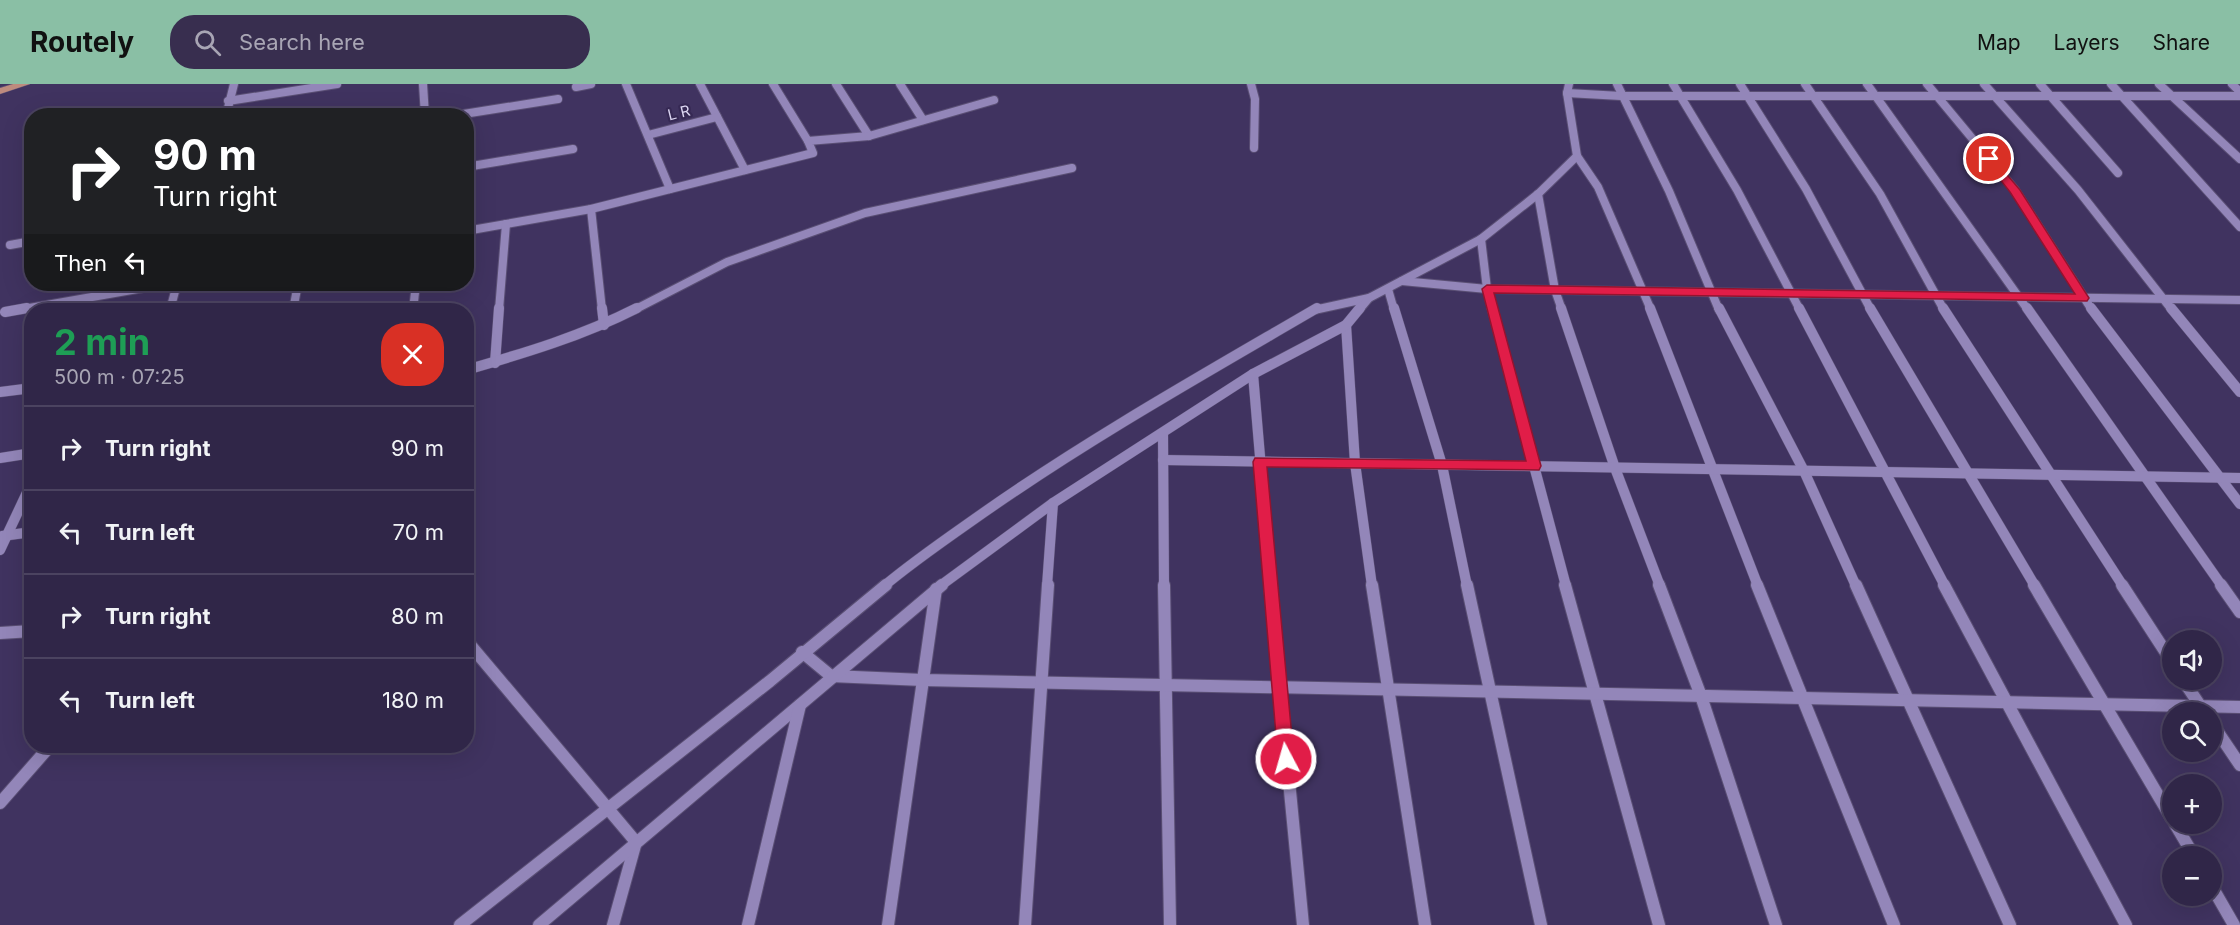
<!DOCTYPE html>
<meta charset="utf-8">
<style>
:root{--surface:#302648;--page:#382e4f;--text:#f1f3f6;--muted:#a8a5b4;--line:#4b4360;--accent:#8abfa5}
body{margin:0;font-family:Inter,sans-serif;background:var(--page);color:var(--text);height:100vh;display:flex;flex-direction:column;font-size:22px;white-space:nowrap}
*{box-sizing:border-box;margin:0}
p{font-size:20px;color:var(--muted)}
.icon{flex:none;width:33px;height:33px;fill:none;stroke:currentColor;stroke-width:2;stroke-linecap:round;stroke-linejoin:round}
.map{position:relative;flex:1;overflow:hidden}
.drawer{position:absolute;left:24px;top:219px;width:450px;height:450px;display:flex;flex-direction:column;background:var(--surface);border-radius:24px;box-shadow:0 6px 24px #0002,0 0 0 2px var(--line)}
.drawer>*{flex:none}
.hud{position:absolute;left:24px;top:24px;width:450px;height:183px;border-radius:24px;box-shadow:0 6px 24px #0002,0 0 0 2px var(--line);background:#202124;color:#fff;overflow:hidden}
.fabs{position:absolute;left:2162px;top:546px;display:grid;gap:12px}
.fabs a{display:grid;place-items:center;width:60px;height:60px;border-radius:50%;background:var(--surface);box-shadow:0 6px 24px #0002,0 0 0 2px var(--line);font-size:30px}
.pin{position:absolute;display:grid;place-items:center;width:51px;height:51px;color:#fff;margin:-26px;border:3px solid #fff;border-radius:50%;box-shadow:0 2px 6px #0007}
.me{position:absolute;width:66px;margin:-33px;rotate:354deg;stroke-linejoin:round;filter:drop-shadow(0 0 4px #0008)}
.turn{display:flex;align-items:center;gap:21px;height:126px;padding:0 30px;font-size:27px}
.turn .icon{width:78px;height:78px;stroke-width:2.5}
.turn b{display:block;font-size:42px;line-height:51px}
.then{display:flex;align-items:center;height:57px;padding:0 30px;background:#0003;gap:12px;font-size:22px}
.round{display:grid;place-items:center;flex:none;width:63px;height:63px;border-radius:24px;background:var(--page)}
.summary{display:flex;align-items:center;justify-content:space-between;height:102px;padding:0 30px}
h1{font-size:36px;font-weight:700;line-height:45px;color:#1e9e55}
ul{padding:0;list-style:none}
li{display:flex;align-items:center;gap:18px;height:84px;padding:0 30px;border-top:2px solid var(--line)}
li div{flex:1}
li b{display:block;font-size:22px}
li em{font-style:normal}
header{display:flex;align-items:center;gap:36px;box-sizing:border-box;height:84px;padding:0 30px;background:var(--accent);color:#111}
header strong{font-size:28px}
nav{display:flex;gap:33px;margin-inline-start:auto;font-size:21px}
.search{width:420px;height:54px;background:var(--page);display:flex;align-items:center;gap:15px;box-sizing:border-box;padding:0 21px;border-radius:24px;color:var(--muted);font-size:22px}
.map>svg:first-child{display:block}
.lines{fill:none;stroke-linecap:round;stroke-linejoin:round}
.minor-far2-casing{stroke:#5a4f74;stroke-width:10}
.minor-far1-casing{stroke:#5a4f74;stroke-width:11}
.minor-casing{stroke:#5a4f74;stroke-width:14}
.major-casing{stroke:#5a4f74;stroke-width:1}
.minor-far2{stroke:#9386b9;stroke-width:8}
.minor-far1{stroke:#9386b9;stroke-width:10}
.minor{stroke:#9386b9;stroke-width:12}
.major{fill:#be8b7e;fill-rule:evenodd}
.route{fill:#e11d48;stroke:#92132f;stroke-width:1.5}
.labels{text-anchor:middle;stroke-width:4.5;stroke-linejoin:round;paint-order:stroke}
.far-street-label{font-size:15px;fill:#ddd7f3;stroke:#362954}
</style>
<header>
<strong>Routely</strong>
<div class="search"><svg class="icon" aria-label="search" viewBox="0 0 24 24"><circle cx="10" cy="10" r="6"/><path d="M15 15l6 6"/></svg>Search here</div>
<nav><a>Map</a><a>Layers</a><a>Share</a></nav>
</header>
<div class="map">
<svg width="2240" height="841" viewBox="0 0 2240 841">
<rect width="100%" height="100%" fill="#403360"/>
<g class="lines">
<defs>
<g id="minor-far2">
<polyline points="423,0 425,32"/>
<polyline points="626,0 670,105"/>
<polyline points="700,0 745,86"/>
<polyline points="773,0 808,57"/>
<polyline points="836,0 869,52"/>
<polyline points="900,0 923,36"/>
<polyline points="1251,0 1255,15 1254,64"/>
<polyline points="1617,0 1669,107 1719,226"/>
<polyline points="1673,0 1737,106 1800,226"/>
<polyline points="1740,0 1806,105 1871,226"/>
<polyline points="1805,0 1880,110 1944,226"/>
<polyline points="1867,0 2028,226"/>
<polyline points="1927,0 2015,106 2092,226"/>
<polyline points="1984,0 2078,106 2172,226"/>
<polyline points="2040,0 2118,89"/>
<polyline points="2111,0 2240,143"/>
<polyline points="2159,0 2240,75"/>
<polyline points="2232,0 2240,8"/>
<polyline points="576,3 591,0"/>
<polyline points="1567,9 1621,12 2240,12"/>
<polyline points="228,17 337,0"/>
<polyline points="226,32 234,0"/>
<polyline points="451,32 558,15"/>
<polyline points="648,51 717,33"/>
<polyline points="1577,72 1598,103 1651,226"/>
<polyline points="466,83 573,65"/>
<polyline points="1538,110 1555,206 1562,226"/>
<polyline points="591,125 602,226"/>
<polyline points="466,147 591,125 813,69 808,57 869,52 994,16"/>
<polyline points="1481,155 1487,205 1492,226"/>
<polyline points="10,161 32,157"/>
<polyline points="1402,197 1487,205 2240,216"/>
<polyline points="1388,205 1394,226"/>
<polyline points="18,226 166,200"/>
<polyline points="170,226 177,200"/>
<polyline points="293,226 298,200"/>
<polyline points="395,226 414,222"/>
<polyline points="413,226 416,200"/>
<polyline points="499,226 506,140"/>
<polyline points="634,226 727,178 865,129 1072,84"/>
<polyline points="1314,226 1369,214 1481,155 1538,110 1577,72 1567,9 1569,0"/>
<polyline points="1359,226 1369,214"/>
</g>
<g id="minor-far1">
<polyline points="602,224 604,241"/>
<polyline points="1394,224 1442,381 1467,502"/>
<polyline points="1492,224 1566,502"/>
<polyline points="1561,224 1615,384 1660,502"/>
<polyline points="1650,224 1758,502"/>
<polyline points="1719,224 1804,387 1856,502"/>
<polyline points="1799,224 1945,502"/>
<polyline points="1870,224 2035,502"/>
<polyline points="1943,224 2123,502"/>
<polyline points="2027,224 2222,502"/>
<polyline points="2091,224 2240,420"/>
<polyline points="2171,224 2240,308"/>
<polyline points="394,226 403,224"/>
<polyline points="5,228 27,224"/>
<polyline points="1346,241 1355,379 1372,502"/>
<polyline points="495,279 499,224"/>
<path d="M466,286C525,269 582,252 637,224"/>
<polyline points="1253,290 1271,502"/>
<polyline points="0,308 32,304"/>
<polyline points="1163,349 1164,502"/>
<polyline points="0,374 32,369"/>
<polyline points="1163,376 2240,394"/>
<polyline points="2,452 32,448"/>
<polyline points="0,466 32,398"/>
<path d="M884,502C915,476 949,453 983,429C1090,354 1204,290 1317,224"/>
<polyline points="940,502 1053,419 1253,290 1346,241 1360,224"/>
<polyline points="1047,502 1053,419"/>
</g>
<g id="minor">
<polyline points="1164,501 1170,841"/>
<polyline points="1270,501 1303,841"/>
<polyline points="1372,501 1425,841"/>
<polyline points="1467,501 1541,841"/>
<polyline points="1565,501 1659,841"/>
<polyline points="1659,501 1701,612 1776,841"/>
<polyline points="1757,501 1894,841"/>
<polyline points="1856,501 2010,841"/>
<polyline points="1944,501 2126,841"/>
<polyline points="2034,501 2172,735"/>
<polyline points="2122,501 2172,578"/>
<polyline points="2221,501 2240,528"/>
<polyline points="0,549 32,547"/>
<polyline points="466,556 636,758 613,841"/>
<polyline points="802,568 831,592 923,596 2240,623"/>
<polyline points="2183,596 2203,626"/>
<polyline points="2211,638 2240,681"/>
<polyline points="0,719 50,662"/>
<polyline points="2175,740 2194,772"/>
<polyline points="2211,801 2234,841"/>
<polyline points="460,841 770,597 886,501"/>
<polyline points="539,841 942,501"/>
<polyline points="748,841 800,621"/>
<polyline points="888,841 936,505"/>
<polyline points="1025,841 1048,501"/>
</g>
<polygon id="major" points="13,0 30,0 0,10 0,4"/>
</defs>
<use href="#minor-far2" class="minor-far2-casing"/>
<use href="#minor-far1" class="minor-far1-casing"/>
<use href="#minor" class="minor-casing"/>
<use href="#major" class="major-casing"/>
<use href="#minor-far2" class="minor-far2"/>
<use href="#minor-far1" class="minor-far1"/>
<use href="#minor" class="minor"/>
<use href="#major" class="major"/>
</g>
<polygon class="route" points="1989,72 1992,73 2020,106 2089,214 2087,217 1494,209 1541,382 1539,386 1267,383 1294,675 1292,680 1286,682 1280,680 1278,675 1253,378 1255,374 1526,377 1482,205 1487,201 2075,210 2010,108 1984,75"/>
<g class="labels">
<g class="far-street-label">
<text transform="translate(679 29) rotate(-14)" y="5">L R</text>
</g>
</g>
</svg>
<div class="fabs">
<a><svg class="icon" aria-label="sound" viewBox="0 0 24 24"><path d="M4 9h4l5-4v14l-5-4H4zM17 9q2 3 0 6"/></svg></a>
<a><svg class="icon" aria-label="search" viewBox="0 0 24 24"><circle cx="10" cy="10" r="6"/><path d="M15 15l6 6"/></svg></a>
<a>+</a>
<a>−</a>
</div>
<div class="pin" style="left:1989px;top:75px;background:#d93025"><svg class="icon" aria-label="arrive" viewBox="0 0 24 24"><path d="M6 21V4h12l-3 4 3 4H6"/></svg></div>
<svg class="me" style="left:1286px;top:675px" viewBox="-20 -20 40 40"><circle r="17" fill="#e11d48" stroke="#fff" stroke-width="3"/><path d="M0-11L8 9 0 5-8 9z" fill="#fff"/></svg>
<div class="hud">
<div class="turn"><svg class="icon" aria-label="right" viewBox="0 0 24 24"><path d="M7 20v-9h11M14 6l5 5-5 5"/></svg><div><b>90 m</b>Turn right</div></div>
<div class="then">Then<svg class="icon" aria-label="left" viewBox="0 0 24 24"><path d="M17 20v-9H6M10 6l-5 5 5 5"/></svg></div>
</div>
<section class="drawer">
<div class="summary"><div><h1>2 min</h1><p>500 m · 07:25</p></div><a class="round" style="background:#d93025;color:#fff"><svg class="icon" aria-label="close" viewBox="0 0 24 24"><path d="M6 6l12 12M18 6L6 18"/></svg></a></div>
<ul>
<li><svg class="icon" aria-label="right" viewBox="0 0 24 24"><path d="M7 20v-9h11M14 6l5 5-5 5"/></svg><div><b>Turn right</b></div><em>90 m</em></li>
<li><svg class="icon" aria-label="left" viewBox="0 0 24 24"><path d="M17 20v-9H6M10 6l-5 5 5 5"/></svg><div><b>Turn left</b></div><em>70 m</em></li>
<li><svg class="icon" aria-label="right" viewBox="0 0 24 24"><path d="M7 20v-9h11M14 6l5 5-5 5"/></svg><div><b>Turn right</b></div><em>80 m</em></li>
<li><svg class="icon" aria-label="left" viewBox="0 0 24 24"><path d="M17 20v-9H6M10 6l-5 5 5 5"/></svg><div><b>Turn left</b></div><em>180 m</em></li>
</ul>
</section>
</div>
